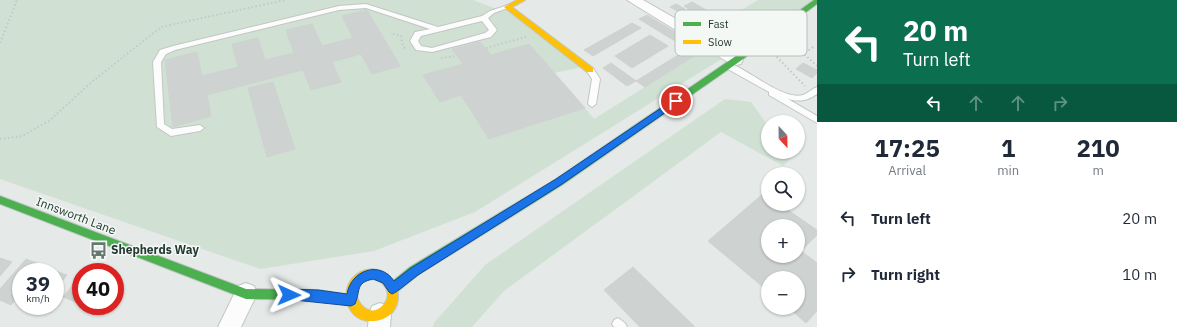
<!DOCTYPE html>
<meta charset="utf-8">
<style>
:root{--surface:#fff;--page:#f6f6f7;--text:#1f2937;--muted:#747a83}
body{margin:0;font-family:"IBM Plex Sans",sans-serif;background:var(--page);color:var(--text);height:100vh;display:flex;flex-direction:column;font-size:15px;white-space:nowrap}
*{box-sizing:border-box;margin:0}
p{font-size:13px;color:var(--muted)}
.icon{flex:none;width:22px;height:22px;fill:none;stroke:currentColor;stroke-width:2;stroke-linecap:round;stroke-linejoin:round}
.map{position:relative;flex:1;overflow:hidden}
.panel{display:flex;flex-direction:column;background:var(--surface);width:360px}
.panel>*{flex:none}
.banner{background:#0b6e4f;color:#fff;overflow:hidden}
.needle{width:26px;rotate:158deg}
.controls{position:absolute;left:761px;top:115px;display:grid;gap:8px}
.controls a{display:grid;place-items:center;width:44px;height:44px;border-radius:50%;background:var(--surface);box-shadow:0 1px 3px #0004;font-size:20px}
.speed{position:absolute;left:12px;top:263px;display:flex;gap:8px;font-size:20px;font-weight:700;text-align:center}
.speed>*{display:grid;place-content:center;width:52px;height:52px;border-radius:50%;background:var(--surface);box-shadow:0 1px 3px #0004;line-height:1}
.speed small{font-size:10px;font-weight:400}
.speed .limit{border:6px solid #d22;background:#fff;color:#111}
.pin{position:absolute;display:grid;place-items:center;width:34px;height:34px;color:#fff;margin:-17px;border:2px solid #fff;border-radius:50%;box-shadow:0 1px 4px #0007}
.me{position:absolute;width:44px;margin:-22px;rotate:91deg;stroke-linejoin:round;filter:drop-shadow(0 0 3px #0008)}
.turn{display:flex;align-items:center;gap:14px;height:84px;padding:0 20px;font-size:18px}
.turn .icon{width:52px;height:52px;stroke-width:2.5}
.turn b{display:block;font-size:28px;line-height:34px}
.lanes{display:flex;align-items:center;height:38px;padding:0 20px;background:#0003;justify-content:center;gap:20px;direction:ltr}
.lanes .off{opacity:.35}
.eta{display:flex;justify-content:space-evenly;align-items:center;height:68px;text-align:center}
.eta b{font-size:24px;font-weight:700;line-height:28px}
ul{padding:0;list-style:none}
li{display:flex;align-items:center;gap:12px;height:56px;padding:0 20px}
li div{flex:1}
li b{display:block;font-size:15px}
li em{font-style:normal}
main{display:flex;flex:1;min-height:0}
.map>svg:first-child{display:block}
.green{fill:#d0e1d4}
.building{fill:#ced2d0;stroke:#ced2d0;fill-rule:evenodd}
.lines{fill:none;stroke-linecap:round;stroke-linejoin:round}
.lane-casing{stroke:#c2c6c4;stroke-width:2}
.street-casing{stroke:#c2c6c4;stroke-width:2}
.fast-casing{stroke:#c1c7c4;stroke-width:2}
.slow-casing{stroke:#c1c7c4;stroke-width:2}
.path{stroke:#c2c9c5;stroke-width:2;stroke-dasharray:1.5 2.5;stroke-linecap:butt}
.lane{fill:#fbfcfb;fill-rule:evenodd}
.street{fill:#fbfcfb;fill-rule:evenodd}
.fast{fill:#4caf50;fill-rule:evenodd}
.slow{fill:#ffc107;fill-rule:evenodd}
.route{fill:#1a73e8;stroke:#114b97}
.labels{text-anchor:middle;stroke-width:3;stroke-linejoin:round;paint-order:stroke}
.street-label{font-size:12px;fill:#253a33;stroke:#f3f8f5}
.poi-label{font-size:12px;font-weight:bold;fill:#253a33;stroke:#f3f8f5;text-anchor:start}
.key{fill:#f3f8f5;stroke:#b5bfbb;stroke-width:1}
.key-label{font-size:11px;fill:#253a33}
</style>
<main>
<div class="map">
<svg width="817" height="327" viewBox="0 0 817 327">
<rect width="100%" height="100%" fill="#e5e9e7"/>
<g class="green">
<polygon points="0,0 473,0 499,10 507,7 587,66 554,73 491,55 480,42 453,49 463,64 423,75 440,102 461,95 490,139 585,108 594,119 707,48 723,58 475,212 374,251 260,269 0,179"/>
<polygon points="758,0 817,0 736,60 697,37"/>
<polygon points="725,99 751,102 768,126 768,152 787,152 791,158 783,166 721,132 504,291 472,327 433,327 434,323 485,265"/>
</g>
<g class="building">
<polygon points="692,2 722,19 714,23 707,19 706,20 684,6"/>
<polygon points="676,4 685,9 679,12 670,7"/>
<polygon points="367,10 400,66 372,74 361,54 332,62 341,82 311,90 303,70 207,95 211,116 173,127 165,60 197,52 202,76 238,67 232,44 258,38 265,60 294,53 286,30 312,24 322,46 353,38 342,16"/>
<polygon points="647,15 695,44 688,49 639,19"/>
<polygon points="632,23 641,28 593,56 584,50"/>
<polygon points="650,35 668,46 632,68 615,56"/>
<polygon points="480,42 491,55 529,44 585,108 489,139 461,95 440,102 423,75 463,64 452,49"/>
<polygon points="688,49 697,54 645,87 636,81"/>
<polygon points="611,63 636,81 627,86 603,68"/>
<polygon points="803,63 817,70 817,73 812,78 796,69"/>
<polygon points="273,82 295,149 267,157 248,88"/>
<path d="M764,193L768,196V204H779L817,230V235L801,251L817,263V311L806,323L789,308H798V278H768V291L708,241ZM768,226H798V256H768Z"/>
<polygon points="0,258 12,262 0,276"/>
<polygon points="26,259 37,263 30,272 21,272 21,293 11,305 0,300 0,289"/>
<polygon points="633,267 695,327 640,327 604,290"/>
<polygon points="50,269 67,275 55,290 55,272 47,272"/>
<polygon points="80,276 81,277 81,304 63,297"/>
</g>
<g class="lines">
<defs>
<g id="lane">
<path d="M366,4L438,27L482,16L490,11L505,6L507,5L510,7L494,13L488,18L497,30L491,37L432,52L416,50L410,41L415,32L430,29L366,8L339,10L175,50L166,54L161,62L164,124L172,129L200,125L204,128L200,131L171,136L157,127L153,62L160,50L173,46L339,6ZM482,21L489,30L485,33L432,48L421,46L418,41L421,36Z"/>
<path d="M729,63C748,69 783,101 803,95C808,93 812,89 817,87V94C807,101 800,102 788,99L817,116V123L769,95V92L726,68V64Z"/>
<polygon points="590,67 593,68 600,79 596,104 592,107 588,104 592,79 586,70"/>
<polygon points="618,318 625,323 627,327 614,327 612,324 614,320"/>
</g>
<g id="street">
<polygon points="627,0 643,0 741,56 743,60 741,64 736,65 731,64"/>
<polygon points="246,283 254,286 257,294 241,327 218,327 238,286"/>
<polygon points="380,303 388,306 391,314 390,327 368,327 369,314 372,306"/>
</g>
<g id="fast">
<polygon points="814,0 817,0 817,4 739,62 562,185 418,275 397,292 393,293 389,292 388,288 389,284 410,267 556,179 733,58"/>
<polygon points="0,196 246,289 318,290 351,295 355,296 357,300 355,304 351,305 318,300 246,299 0,204"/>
</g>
<g id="slow">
<polygon points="517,0 525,0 512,7 593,68 593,72 587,72 504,7"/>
<path d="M372,269C406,272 407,319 374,321C340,324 335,272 372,269ZM372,279C384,280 393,294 384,304C365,327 340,282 372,279Z"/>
</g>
</defs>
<use href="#lane" class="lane-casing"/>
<use href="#street" class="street-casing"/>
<use href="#fast" class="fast-casing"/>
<use href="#slow" class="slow-casing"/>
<g class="path">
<polyline points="393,34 401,36 403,47 406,49"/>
<polyline points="0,43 17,0"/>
<polyline points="813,47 804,54 817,66"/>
<polyline points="486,48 526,37"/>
<polyline points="771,51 805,86"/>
<polyline points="441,58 457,56"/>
<polyline points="0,139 22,136 49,121 93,81 161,27 285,0"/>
</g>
<use href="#lane" class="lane"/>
<use href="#street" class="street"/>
<use href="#fast" class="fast"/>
<use href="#slow" class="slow"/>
</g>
<path class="route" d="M676,98L680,101L679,103L562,184L418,275L396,292L392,294L389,292L383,283L373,279C355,283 361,290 355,304L351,306L285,299L284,295L285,291L289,289L318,290L347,294C351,270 380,260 394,281L411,268L556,179Z"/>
<defs>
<symbol id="bus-bare" viewBox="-9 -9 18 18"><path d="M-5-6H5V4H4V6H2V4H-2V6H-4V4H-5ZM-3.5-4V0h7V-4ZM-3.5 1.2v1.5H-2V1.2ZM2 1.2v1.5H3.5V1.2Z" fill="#687772" stroke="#f3f8f5" stroke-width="2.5" paint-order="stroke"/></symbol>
</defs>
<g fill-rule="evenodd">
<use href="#bus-bare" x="86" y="238" width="25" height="25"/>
</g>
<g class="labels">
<g class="street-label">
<text transform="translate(76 216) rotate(21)" y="4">Innsworth Lane</text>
</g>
<g class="poi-label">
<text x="111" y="254">Shepherds Way</text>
</g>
</g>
<rect x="675" y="10" width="132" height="46" rx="6" class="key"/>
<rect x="683" y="22" width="18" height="4" fill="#4caf50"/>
<rect x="683" y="40" width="18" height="4" fill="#ffc107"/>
<g class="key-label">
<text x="708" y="28">Fast</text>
<text x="708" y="46">Slow</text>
</g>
</svg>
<div class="controls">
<a><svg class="needle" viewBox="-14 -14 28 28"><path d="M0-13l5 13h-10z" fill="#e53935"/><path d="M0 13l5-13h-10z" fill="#747a83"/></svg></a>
<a><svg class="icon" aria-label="search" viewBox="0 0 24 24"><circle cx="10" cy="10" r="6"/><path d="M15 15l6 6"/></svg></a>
<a>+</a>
<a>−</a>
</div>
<div class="speed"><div>39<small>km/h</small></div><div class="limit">40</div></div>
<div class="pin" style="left:676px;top:101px;background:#d93025"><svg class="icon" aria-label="arrive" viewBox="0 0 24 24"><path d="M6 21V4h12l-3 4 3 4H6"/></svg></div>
<svg class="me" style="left:289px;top:295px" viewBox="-20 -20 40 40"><path d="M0-17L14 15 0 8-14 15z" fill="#1a73e8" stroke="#fff" stroke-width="4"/></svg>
</div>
<section class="panel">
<div class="banner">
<div class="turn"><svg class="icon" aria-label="left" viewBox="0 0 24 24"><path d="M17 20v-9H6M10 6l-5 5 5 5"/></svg><div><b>20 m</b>Turn left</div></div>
<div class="lanes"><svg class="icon" aria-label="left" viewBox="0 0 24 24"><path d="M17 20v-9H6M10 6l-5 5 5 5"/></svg><svg class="icon off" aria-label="ahead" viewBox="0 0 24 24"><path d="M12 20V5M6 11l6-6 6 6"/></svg><svg class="icon off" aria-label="ahead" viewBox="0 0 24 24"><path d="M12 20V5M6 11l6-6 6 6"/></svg><svg class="icon off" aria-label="right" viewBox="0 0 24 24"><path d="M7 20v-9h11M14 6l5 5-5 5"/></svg></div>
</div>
<div class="eta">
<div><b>17:25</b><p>Arrival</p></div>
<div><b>1</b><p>min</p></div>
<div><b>210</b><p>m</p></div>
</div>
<ul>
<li><svg class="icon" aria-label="left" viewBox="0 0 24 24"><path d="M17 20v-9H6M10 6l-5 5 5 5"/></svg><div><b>Turn left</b></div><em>20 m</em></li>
<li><svg class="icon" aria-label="right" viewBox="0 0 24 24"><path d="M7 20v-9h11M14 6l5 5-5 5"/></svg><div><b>Turn right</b></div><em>10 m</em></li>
</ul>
</section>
</main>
